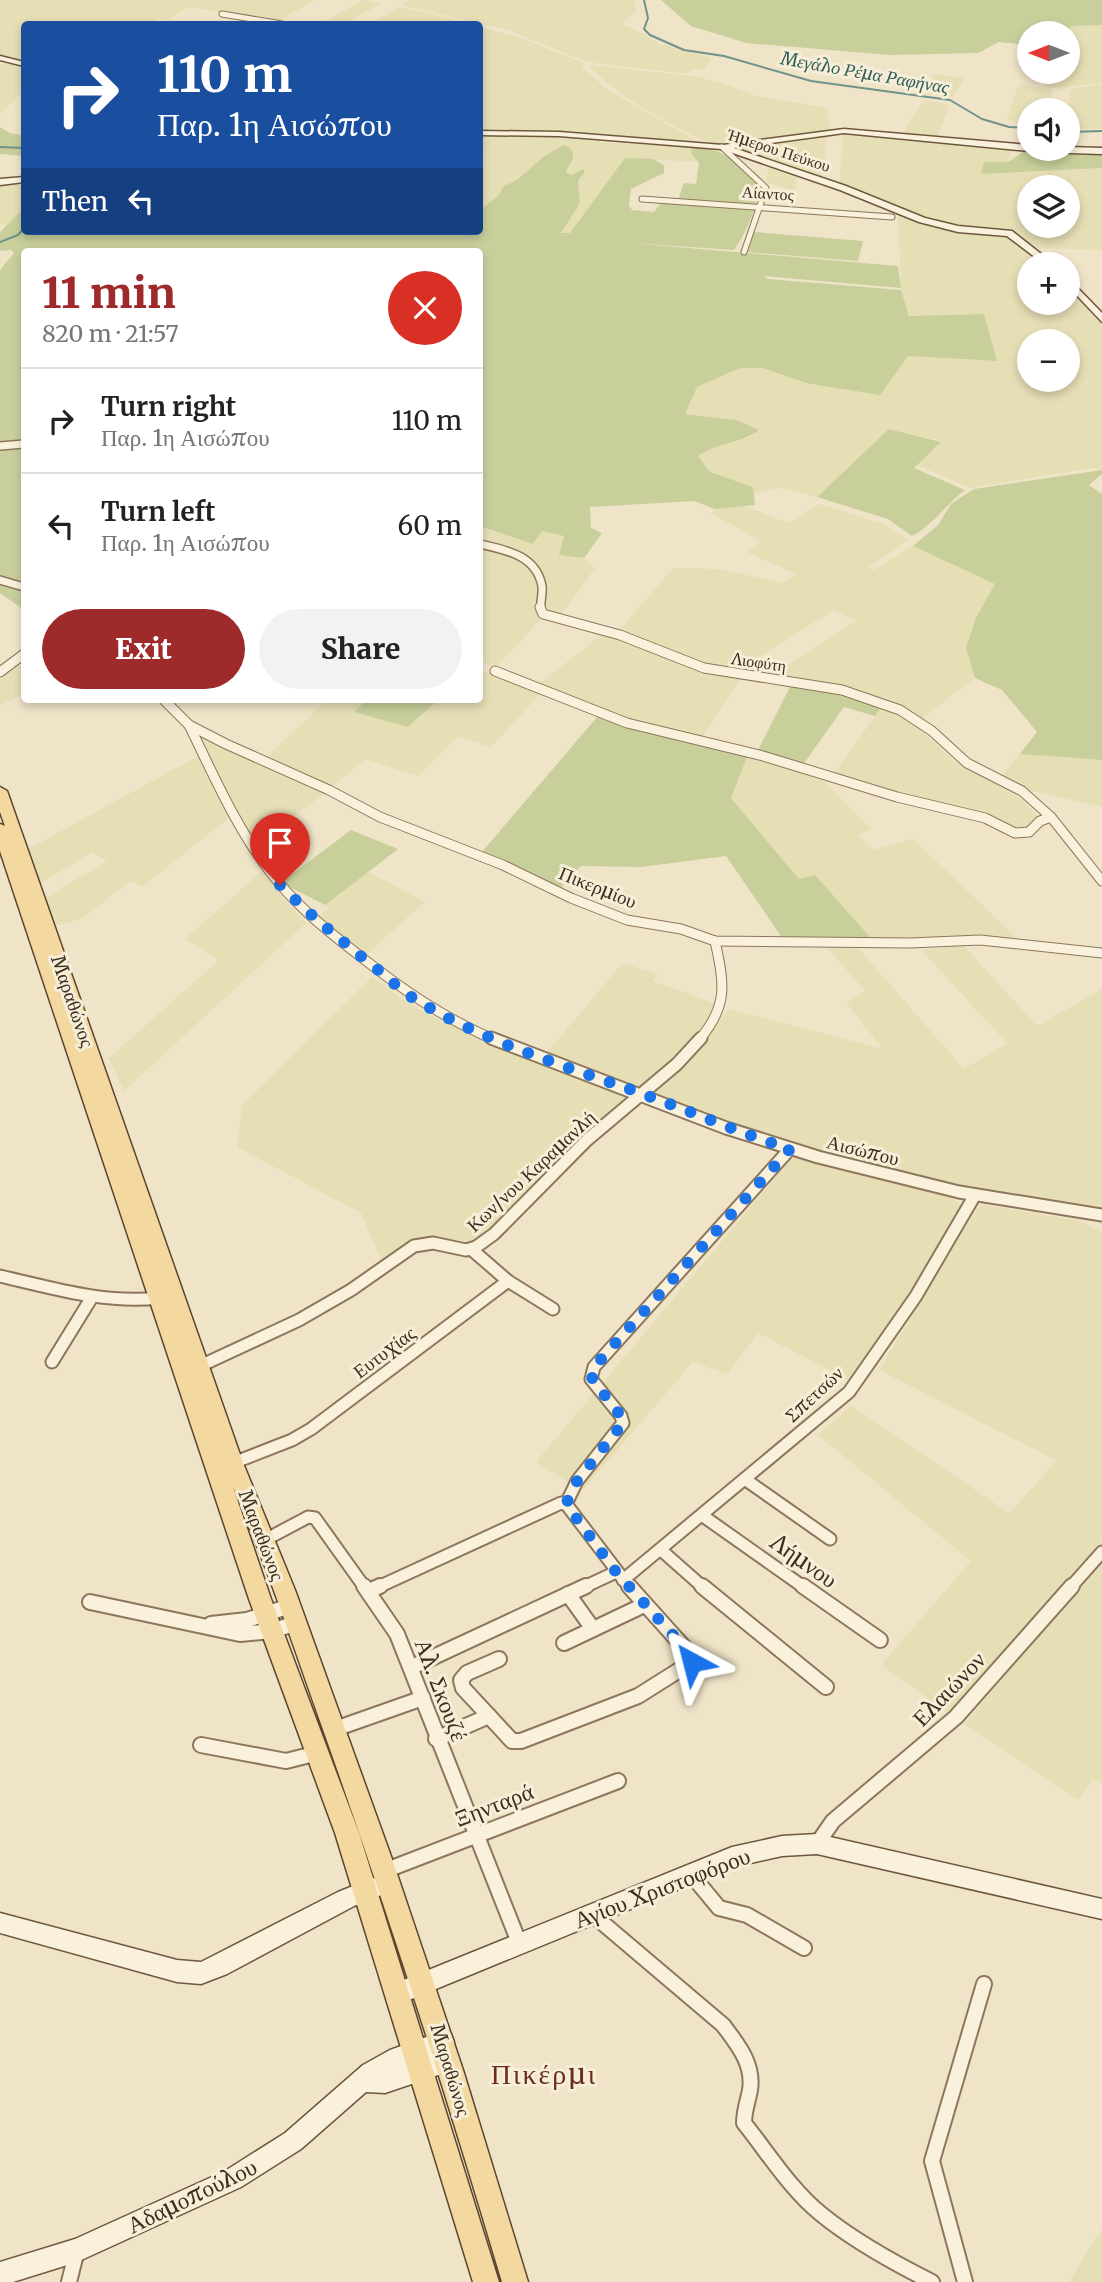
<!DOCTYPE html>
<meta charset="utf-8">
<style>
:root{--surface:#fff;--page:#f2f2f2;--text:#222;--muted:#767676;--line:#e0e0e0;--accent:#9e2a2b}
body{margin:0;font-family:Merriweather,serif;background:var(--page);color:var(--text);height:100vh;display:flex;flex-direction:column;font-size:26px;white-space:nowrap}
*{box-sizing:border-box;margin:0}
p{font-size:23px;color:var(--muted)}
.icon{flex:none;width:38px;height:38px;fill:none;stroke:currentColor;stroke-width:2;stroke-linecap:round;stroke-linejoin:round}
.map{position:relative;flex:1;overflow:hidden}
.side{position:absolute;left:21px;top:248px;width:462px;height:455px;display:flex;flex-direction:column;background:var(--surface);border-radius:7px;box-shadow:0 4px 10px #0003}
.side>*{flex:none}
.top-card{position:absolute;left:21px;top:21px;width:462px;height:214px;border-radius:7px;box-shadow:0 4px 10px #0003;background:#1a4fa0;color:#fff;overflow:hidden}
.needle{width:46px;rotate:270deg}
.controls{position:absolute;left:1017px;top:21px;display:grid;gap:14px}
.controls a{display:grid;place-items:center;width:63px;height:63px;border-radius:50%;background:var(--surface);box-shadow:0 4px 10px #0003;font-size:35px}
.pin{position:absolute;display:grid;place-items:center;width:60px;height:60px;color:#fff;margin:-72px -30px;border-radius:50% 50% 50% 0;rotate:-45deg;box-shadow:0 0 7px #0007}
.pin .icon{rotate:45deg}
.me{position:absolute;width:77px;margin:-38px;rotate:322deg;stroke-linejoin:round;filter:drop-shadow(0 0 5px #0008)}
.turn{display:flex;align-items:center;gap:24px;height:147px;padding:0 21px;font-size:32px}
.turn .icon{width:91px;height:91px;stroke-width:2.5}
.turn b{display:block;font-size:49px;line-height:60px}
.then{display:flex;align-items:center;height:66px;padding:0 21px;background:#0003;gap:14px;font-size:26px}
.round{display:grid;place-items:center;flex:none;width:74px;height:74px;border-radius:37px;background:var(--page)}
.overview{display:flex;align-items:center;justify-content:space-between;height:119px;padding:0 21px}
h1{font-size:42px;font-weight:800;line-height:52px;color:var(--accent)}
.cta{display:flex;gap:14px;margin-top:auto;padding:14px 21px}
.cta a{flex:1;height:80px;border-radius:42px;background:var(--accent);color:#fff;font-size:28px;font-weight:800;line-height:80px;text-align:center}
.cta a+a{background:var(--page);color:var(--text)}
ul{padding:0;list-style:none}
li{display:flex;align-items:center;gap:21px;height:105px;padding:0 21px;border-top:2px solid var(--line)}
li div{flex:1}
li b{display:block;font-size:26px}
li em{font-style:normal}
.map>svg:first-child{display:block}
.farmland{fill:#e6deb5;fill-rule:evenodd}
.green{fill:#c9cf9b}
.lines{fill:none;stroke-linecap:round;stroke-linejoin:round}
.stream{stroke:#6f938a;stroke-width:2}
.street-far4-casing{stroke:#8d765c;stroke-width:7}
.street-far3-casing{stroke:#8d765c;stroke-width:10}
.street-far2-casing{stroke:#8d765c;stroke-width:11}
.street-far1-casing{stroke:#8d765c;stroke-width:15}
.street-casing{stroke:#8d765c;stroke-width:18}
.secondary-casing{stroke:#6f573f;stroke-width:3}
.primary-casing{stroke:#5b4430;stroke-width:3}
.street-far4{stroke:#faf1dc;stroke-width:5}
.street-far3{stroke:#faf1dc;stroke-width:7}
.street-far2{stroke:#faf1dc;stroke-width:9}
.street-far1{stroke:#faf1dc;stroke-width:11}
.street{stroke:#faf1dc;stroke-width:14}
.secondary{fill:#faf1dc;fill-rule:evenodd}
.primary{fill:#f3d9a0;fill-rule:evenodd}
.route{stroke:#1a73e8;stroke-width:12;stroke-dasharray:0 21.6}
.labels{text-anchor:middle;stroke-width:6;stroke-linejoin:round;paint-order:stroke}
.far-street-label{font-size:16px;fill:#3d2e20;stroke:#f7eed8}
.far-water-label{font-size:18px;font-style:italic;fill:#2f5d5a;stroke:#f7eed8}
.street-label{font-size:19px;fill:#3d2e20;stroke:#f7eed8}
.near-street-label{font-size:23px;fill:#3d2e20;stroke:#f7eed8}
.near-quarter-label{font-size:28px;letter-spacing:2px;fill:#6b2e1e;stroke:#f7eed8}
</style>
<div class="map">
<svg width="1102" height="2282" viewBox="0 0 1102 2282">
<rect width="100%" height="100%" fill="#f0e4c8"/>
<g class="farmland">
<polygon points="0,0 315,0 276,22 189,7 167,20 159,18 148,24 24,24 24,63 0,58"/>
<polygon points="362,0 382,3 344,24 321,24"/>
<polygon points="409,0 635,0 636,12 621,24 637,30 657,43 712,58 704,70 692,69 688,74 601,64 588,62 508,30 401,5"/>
<polygon points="399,7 440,16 468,24 371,24"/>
<polygon points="1102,25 1102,83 1059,88 1044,87 1049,72 1068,72 1068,33 1063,33 1071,26"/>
<polygon points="480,27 518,37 583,63 583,68 607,89 700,143 538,131 480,131"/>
<polygon points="5,62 24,66 24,90 0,114 0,66"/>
<polygon points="588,65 694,76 718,82 757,96 828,108 829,131 733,145 713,144 687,133 642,108 609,85"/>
<polygon points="934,74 964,78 953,97 923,94"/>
<polygon points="1019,84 1053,90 1050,110 1029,110 1029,124 1007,120"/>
<polygon points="1102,84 1102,129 1068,128 1070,89"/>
<polygon points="925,100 950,105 936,140 904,136 908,123"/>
<polygon points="827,134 822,180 733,148"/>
<path d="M843,134L1013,148L1008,162H984L981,174L1102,168V250L1031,248L1007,231L970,229L933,222L839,185ZM1029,187H1068V226H1029Z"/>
<polygon points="480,135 542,135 612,143 693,146 697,147 699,162 625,158 571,233 560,233 580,203 577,189 584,170 571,175 566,172 573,161 557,150 543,157 517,180 504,186 498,196 480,210 480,172 485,160 480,156"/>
<polygon points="769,166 797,175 795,191 766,182"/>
<polygon points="24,182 24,208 9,226 0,223 0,184"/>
<path d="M898,214L949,230L1002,235L1013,239L1043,264H1029V303H1068V286L1102,326V471L1092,468L970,488L917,465L941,441L889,429L817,497L783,488L754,493L753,487L710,472L698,455L709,448L748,438L758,430L736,420L685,414L697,387L740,368H763L806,383L908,356L996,361L984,314L908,316L901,288ZM1029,341H1068V380H1029Z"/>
<polygon points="819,504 881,523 909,540 867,568 874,570 913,546 996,584 976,618 966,648 975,678 921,719 903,709 770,676 856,621 834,610 737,671 719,669 617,633 673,568 720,569 782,583 796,574 747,552 762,542 711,513 715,509 744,506 788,523"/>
<polygon points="480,526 533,544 542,531 565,536 559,555 584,558 595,568 558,620 543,617 495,668 480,660"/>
<polygon points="604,633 702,673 741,678 702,738 625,719 538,685"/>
<polygon points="24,663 24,694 0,705 0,678"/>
<polygon points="480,669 542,692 491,747 457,737 418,776 365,759 331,788 264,760 326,700 366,700 355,711 408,727 438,700 480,700"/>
<polygon points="881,708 911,721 956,763 999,785 1021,799 1040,818 1023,832 832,776"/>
<polygon points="200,736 324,794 256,844 236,812 197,737"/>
<polygon points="1020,754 1102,760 1102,807 1021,788 1000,777"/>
<polygon points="198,756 230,817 142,887 131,881 81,919 51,927 42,900 107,861 92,852 38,885 25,851"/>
<polygon points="747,757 798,771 824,782 872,829 858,835 873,850 913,839 1020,941 872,939 815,875 799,879 731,798"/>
<polygon points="367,871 425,902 364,956 337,936 318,917 329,908 325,905"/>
<polygon points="261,872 306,923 124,1091 109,1058 219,960 185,939"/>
<polygon points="964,946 1037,1026 1102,989 1102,1212 966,1190 790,1146 654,1095 729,1009 883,1049 846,1003 865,991 827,947 859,949 964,1069 1007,1043 921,950"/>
<polygon points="623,963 657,974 653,981 719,1005 669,1068 642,1091 543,1057"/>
<polygon points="372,977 416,1008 493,1045 550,1068 632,1095 474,1241 421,1239 383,1264 361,1213 237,1147 242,1105"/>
<polygon points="795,1158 949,1196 961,1205 962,1212 902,1311 852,1382 758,1333 727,1374 693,1362 582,1491 536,1462 791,1159"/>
<polygon points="986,1205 1078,1221 1102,1232 1102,1541 1045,1603 951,1715 881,1665 971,1561 818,1435 851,1406 1009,1513 1057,1461 879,1370 972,1217 979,1207"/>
<polygon points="1102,1562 1102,1784 1093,1779 1078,1800 964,1724"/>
<polygon points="1102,2229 1102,2282 1069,2282"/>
</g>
<g class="green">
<polygon points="661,0 1102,0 1102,25 1071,26 1063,33 1029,33 1029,45 999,42 978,53 890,55 746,43 691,26"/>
<polygon points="0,127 10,133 21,135 24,142 24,156 0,154"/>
<path d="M564,145C580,152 571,161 566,172L571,175L584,169V174C574,182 580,192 580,203L561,233H570L625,158L653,159L664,165V173L631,189L629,205L632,210L654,212L662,202L677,203L684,183L696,184L699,162L692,155L691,148C711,142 755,168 758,189C760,202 743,239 734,250L630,243L898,266L901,288L763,276L768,279L901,290L909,316L984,314L997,361L908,356L880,395L806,383L763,368H740L697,387L685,414L736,420L759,430C741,444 717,442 698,456L710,472L753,487L755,505L715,509L694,501L590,507L591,528L602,533L584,558L559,555L564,536L542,531L533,544L480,526V252H24V610L0,593V270L14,253L11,250L0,251V232L24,208V231H480V210L498,196L504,186L517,180L543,157Z"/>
<polygon points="1026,150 1068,155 1102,154 1102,168 981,174 984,162 1008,162"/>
<polygon points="754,232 863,241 858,261 747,252"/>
<path d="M889,429L941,442L914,468L965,490C947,503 930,528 912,536L888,519L817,497Z"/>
<polygon points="1102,470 1102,474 1089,485 1102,494 1102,760 1020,754 1037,732 1002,690 975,678 966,648 976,618 995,584 913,546 938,525 951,504 974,489"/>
<polygon points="791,685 823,690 881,708 875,716 844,707 802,766 757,752"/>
<polygon points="366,700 438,700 408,727 354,712"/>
<polygon points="598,716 747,757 731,798 799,879 815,875 872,939 783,939 726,856 641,867 581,866 560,888 481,853"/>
<polygon points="351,830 398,849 325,905 284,884 282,882"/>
</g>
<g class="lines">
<g class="stream">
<polyline points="644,0 648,18 644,29 650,35 684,50 724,56 811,81 950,100 982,119 1009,127 1029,128"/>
<polyline points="1068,132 1102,131"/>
<polyline points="0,147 24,148"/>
<polyline points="24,218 24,227"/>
<polyline points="0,242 18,235 24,228"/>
</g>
<defs>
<g id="street-far4">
<polyline points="222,14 282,24"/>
<polyline points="722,147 766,188 744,252"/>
<polyline points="642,199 892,217"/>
</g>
<g id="street-far3">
<polyline points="0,446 24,444"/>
<path d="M480,544C506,550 536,555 542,586C543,594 540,601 541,609"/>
<polyline points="0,580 24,587"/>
</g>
<g id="street-far2">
<polyline points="540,607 543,614 620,635 704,668 842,690 900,710 932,731 967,763 1022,791 1051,817"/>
<polyline points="495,671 627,723 763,756 897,797 985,818 1015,833 1029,832 1040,821 1051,817 1102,881"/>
<polyline points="0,672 24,654"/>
<polyline points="164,700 189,725 226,744 329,790 380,817 503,865 571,898 627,920 681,929 715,941 910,943 980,940 1102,953"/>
<path d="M189,725C213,774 235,825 268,869C293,903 324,928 356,953C402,989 441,1017 495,1040"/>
<path d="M699,1040C729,1005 724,983 715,941"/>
</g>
<g id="street-far1">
<polyline points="491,1038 726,1128 818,1157 959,1192 1102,1215"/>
<polyline points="471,1249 508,1281 553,1309"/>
<path d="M0,1276C53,1288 104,1304 159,1298"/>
<polyline points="52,1362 92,1297"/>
<polyline points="200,1366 299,1320 351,1290 414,1246 433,1243 466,1250 476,1247 494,1234 587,1140 677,1064 701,1038"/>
<polyline points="233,1463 292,1440 311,1429 508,1281"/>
<polyline points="746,1480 830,1539"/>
<polyline points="566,1504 577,1481 623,1423 621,1416 591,1379 594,1367 790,1149"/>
<polyline points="566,1504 630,1588"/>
<polyline points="703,1516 805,1588"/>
<polyline points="265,1540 308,1517 315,1518 365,1588"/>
<polyline points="661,1550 704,1588"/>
<polyline points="623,1580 849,1392 916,1296 975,1195"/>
<polyline points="376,1588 561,1503 566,1504"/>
<polyline points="582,1588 616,1572"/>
<polyline points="1070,1588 1102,1552"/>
</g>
<g id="street">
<polyline points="364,1586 397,1634 520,1945"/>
<polyline points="702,1586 826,1687"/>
<polyline points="803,1586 880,1640"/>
<polyline points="369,1591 380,1586"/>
<polyline points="568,1594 593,1629"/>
<polyline points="90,1602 240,1634 272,1631 296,1623"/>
<polyline points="211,1624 247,1620 290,1606"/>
<polyline points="564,1643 644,1605"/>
<polyline points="412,1667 586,1586"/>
<polyline points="489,1716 463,1688 461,1680 467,1673 499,1659"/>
<polyline points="335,1729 423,1698"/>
<polyline points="436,1739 489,1716 512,1741 521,1741 638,1696 692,1662 690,1654 629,1586"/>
<polyline points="201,1745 286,1761 318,1753"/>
<polyline points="817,1844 833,1821 956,1717 1072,1586"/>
<polyline points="384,1871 618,1781"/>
<polyline points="690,1873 719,1908 747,1915 804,1948"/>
<path d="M592,1914L723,2025C738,2045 754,2064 750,2090C748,2101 744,2111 744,2123C768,2153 791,2190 821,2214C854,2241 894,2263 932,2282"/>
<polyline points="69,2282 77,2250"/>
<polyline points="965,2282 932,2161 984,1984"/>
</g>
<g id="secondary">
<polygon points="0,56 24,62 24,66 0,60"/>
<polygon points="844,129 1029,145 1029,149 1033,149 1029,151 844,133 734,148 846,186 925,218 958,226 1012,231 1054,264 1044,264 1007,236 958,232 919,222 840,190 721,149 559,136 480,135 480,131 559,132 723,145"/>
<polygon points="1068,147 1102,148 1102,154 1037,152 1033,149"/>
<polygon points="24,177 24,182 0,185 0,179"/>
<polygon points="1068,278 1102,313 1102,322 1068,286"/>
<polygon points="817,1834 1102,1899 1102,1919 817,1854 782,1856 733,1867 397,2005 389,2002 386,1994 389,1986 732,1847 782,1836"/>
<polygon points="373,1878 381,1881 384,1888 381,1895 354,1906 227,1974 201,1984 177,1982 0,1933 0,1913 177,1960 201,1962 338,1892"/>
<polygon points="443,2031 451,2034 454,2042 450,2050 456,2053 459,2061 456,2069 385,2093 366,2092 301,2149 241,2187 77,2262 13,2282 0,2282 0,2262 75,2239 225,2171 285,2133 363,2065 390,2050"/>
</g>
<path id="primary" d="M0,787L7,791L243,1463L295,1590L392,1859L463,2070L528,2282H502C446,2093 386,1906 320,1721C292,1642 266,1563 233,1487L271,1599L359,1833L499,2282H473L335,1833L249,1599L0,851V824L5,826L0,812Z"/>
</defs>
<use href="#street-far4" class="street-far4-casing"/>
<use href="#street-far3" class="street-far3-casing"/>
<use href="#street-far2" class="street-far2-casing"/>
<use href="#street-far1" class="street-far1-casing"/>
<use href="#street" class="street-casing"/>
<use href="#secondary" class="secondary-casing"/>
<use href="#primary" class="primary-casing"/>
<use href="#street-far4" class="street-far4"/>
<use href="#street-far3" class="street-far3"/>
<use href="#street-far2" class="street-far2"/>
<use href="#street-far1" class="street-far1"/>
<use href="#street" class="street"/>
<use href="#secondary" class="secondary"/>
<use href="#primary" class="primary"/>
</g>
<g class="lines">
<path class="route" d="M280,885C311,916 343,942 377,969C388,978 398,988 410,996C480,1041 563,1065 640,1093C691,1111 739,1133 790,1149L594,1367L592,1379L621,1416L623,1423L577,1481L566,1504L616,1572L690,1654L692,1662"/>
</g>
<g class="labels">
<g class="far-street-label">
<text transform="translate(779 150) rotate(18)" y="6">Ήμερου Πεύκου</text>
<text transform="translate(768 193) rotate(4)" y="6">Αίαντος</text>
<text transform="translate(759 662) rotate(8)" y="6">Λιοφύτη</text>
</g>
<g class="far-water-label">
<text transform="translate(865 73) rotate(10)" y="6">Μεγάλο Ρέμα Ραφήνας</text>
</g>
<g class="street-label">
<text transform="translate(598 887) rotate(22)" y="7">Πικερμίου</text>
<text transform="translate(73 1001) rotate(71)" y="7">Μαραθώνος</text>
<text transform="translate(863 1150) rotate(14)" y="7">Αισώπου</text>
<text transform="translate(531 1171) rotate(-43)" y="7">Κων/νου Καραμανλή</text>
<text transform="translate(384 1352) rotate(-37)" y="7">Ευτυχίας</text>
<text transform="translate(814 1394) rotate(-43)" y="7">Σπετσών</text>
<text transform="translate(262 1535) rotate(69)" y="7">Μαραθώνος</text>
<text transform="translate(451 2070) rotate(73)" y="7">Μαραθώνος</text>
</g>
<g class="near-street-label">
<text transform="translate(804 1561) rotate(35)" y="8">Λήμνου</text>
<text transform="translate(949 1689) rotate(-46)" y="8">Ελαιώνον</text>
<text transform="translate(441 1690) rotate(69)" y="8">Αλ. Σκουζέ</text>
<text transform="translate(494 1805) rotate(-21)" y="8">Ξηνταρά</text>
<text transform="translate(662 1888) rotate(-21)" y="8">Αγίου Χριστοφόρου</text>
<text transform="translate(192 2196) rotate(-26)" y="8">Αδαμοπούλου</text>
</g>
<g class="near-quarter-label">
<text x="544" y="2084">Πικέρμι</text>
</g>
</g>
</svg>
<div class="controls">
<a><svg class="needle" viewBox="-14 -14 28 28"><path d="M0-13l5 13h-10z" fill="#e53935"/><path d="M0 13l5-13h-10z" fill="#767676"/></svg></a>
<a><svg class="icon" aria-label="sound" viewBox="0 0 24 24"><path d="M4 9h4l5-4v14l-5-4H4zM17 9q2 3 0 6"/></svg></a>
<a><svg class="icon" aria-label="layers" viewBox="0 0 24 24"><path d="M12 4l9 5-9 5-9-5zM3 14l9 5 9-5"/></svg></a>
<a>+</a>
<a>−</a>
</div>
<div class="pin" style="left:280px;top:885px;background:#d93025"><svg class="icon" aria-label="arrive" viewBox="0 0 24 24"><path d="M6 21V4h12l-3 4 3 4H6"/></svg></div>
<svg class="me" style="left:692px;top:1662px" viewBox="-20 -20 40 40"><path d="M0-17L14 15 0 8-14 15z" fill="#1a73e8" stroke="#fff" stroke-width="4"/></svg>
<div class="top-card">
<div class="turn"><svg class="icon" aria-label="right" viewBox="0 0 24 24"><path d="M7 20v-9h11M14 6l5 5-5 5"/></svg><div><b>110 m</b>Παρ. 1η Αισώπου</div></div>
<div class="then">Then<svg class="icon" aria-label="left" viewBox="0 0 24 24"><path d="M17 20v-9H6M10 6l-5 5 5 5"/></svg></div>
</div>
<section class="side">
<div class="overview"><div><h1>11 min</h1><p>820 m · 21:57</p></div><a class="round" style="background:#d93025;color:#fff"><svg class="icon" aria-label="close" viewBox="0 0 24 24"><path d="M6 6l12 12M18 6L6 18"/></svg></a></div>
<ul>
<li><svg class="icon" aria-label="right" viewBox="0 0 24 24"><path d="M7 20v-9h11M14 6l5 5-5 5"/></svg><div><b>Turn right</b><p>Παρ. 1η Αισώπου</p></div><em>110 m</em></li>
<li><svg class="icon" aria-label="left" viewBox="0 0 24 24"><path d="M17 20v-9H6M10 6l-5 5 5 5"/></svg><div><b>Turn left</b><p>Παρ. 1η Αισώπου</p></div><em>60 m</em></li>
</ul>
<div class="cta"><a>Exit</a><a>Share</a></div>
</section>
</div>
